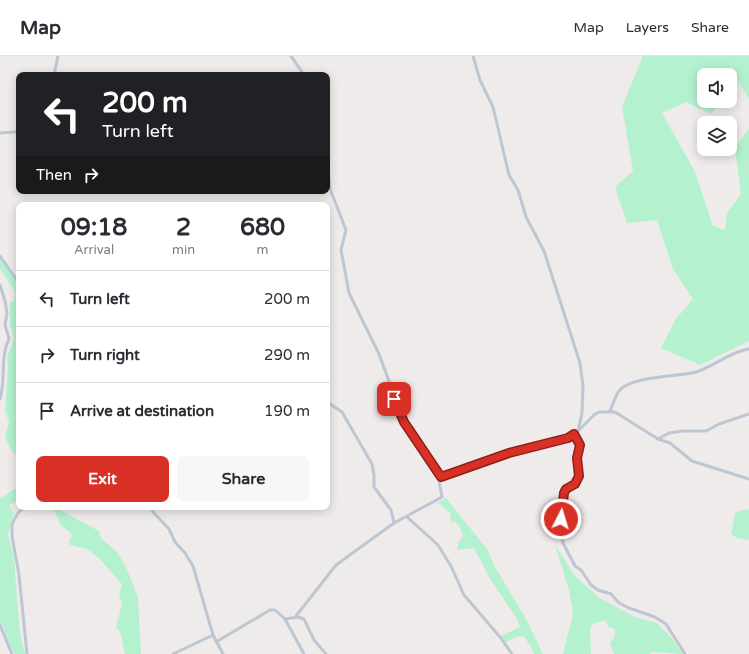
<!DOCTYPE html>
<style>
:root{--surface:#fff;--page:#f7f7f7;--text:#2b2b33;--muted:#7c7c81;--line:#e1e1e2;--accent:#d93025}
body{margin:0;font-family:"Varela Round",sans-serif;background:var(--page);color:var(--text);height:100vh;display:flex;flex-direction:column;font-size:15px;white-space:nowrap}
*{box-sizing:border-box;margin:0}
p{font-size:13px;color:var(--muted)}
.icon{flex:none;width:22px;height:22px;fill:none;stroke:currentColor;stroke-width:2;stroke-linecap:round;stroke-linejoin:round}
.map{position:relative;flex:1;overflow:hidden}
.sheet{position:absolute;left:16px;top:146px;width:314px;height:308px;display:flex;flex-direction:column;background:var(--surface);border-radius:8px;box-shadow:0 2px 10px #0003}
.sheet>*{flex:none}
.hud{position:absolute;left:16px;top:16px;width:314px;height:122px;border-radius:8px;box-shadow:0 2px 10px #0003;background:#202124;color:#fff;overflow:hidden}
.controls{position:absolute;left:697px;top:12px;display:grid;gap:8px}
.controls a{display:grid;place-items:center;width:40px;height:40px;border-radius:8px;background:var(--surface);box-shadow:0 2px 10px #0003;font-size:20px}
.pin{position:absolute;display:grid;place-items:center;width:34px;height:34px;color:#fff;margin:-17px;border-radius:8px;box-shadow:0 2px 6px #0006}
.me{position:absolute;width:44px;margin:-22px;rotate:5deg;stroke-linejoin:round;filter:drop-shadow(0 0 3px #0008)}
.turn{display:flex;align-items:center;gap:14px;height:84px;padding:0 20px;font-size:18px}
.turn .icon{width:52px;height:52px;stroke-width:2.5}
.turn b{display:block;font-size:28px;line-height:34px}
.then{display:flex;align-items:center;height:38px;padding:0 20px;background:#0003;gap:8px;font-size:15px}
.eta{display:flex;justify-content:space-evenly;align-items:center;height:68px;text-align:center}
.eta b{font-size:24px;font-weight:700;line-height:28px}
.button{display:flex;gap:8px;margin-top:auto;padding:8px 20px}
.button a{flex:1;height:46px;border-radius:8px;background:var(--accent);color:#fff;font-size:16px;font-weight:700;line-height:46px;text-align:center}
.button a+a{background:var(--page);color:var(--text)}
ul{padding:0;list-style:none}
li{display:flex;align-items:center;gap:12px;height:56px;padding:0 20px;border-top:1px solid var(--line)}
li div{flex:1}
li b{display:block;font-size:15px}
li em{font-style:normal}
header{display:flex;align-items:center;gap:24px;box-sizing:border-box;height:56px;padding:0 20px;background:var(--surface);border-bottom:1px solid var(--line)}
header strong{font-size:19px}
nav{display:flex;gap:22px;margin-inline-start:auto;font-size:14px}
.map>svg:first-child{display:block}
.green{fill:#b4f2cf}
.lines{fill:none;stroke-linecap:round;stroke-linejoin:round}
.minor{stroke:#bdc7d3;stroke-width:3}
.route-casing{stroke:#8d1f18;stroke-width:10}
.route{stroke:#d93025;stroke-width:7}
</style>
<header>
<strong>Map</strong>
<nav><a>Map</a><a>Layers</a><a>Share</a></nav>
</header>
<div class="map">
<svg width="749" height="598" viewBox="0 0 749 598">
<rect width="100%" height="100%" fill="#efebeb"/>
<g class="green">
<polygon points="643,0 749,0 749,43 738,24 726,15 720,19 704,19 704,45 723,45 711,58 686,46 662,57 695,116 713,170 725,174 727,157 741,138 735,92 749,72 749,285 700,309 661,292 676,263 693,243 673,213 657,164 627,167 615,131 633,115 622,51"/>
<polygon points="0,202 19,224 19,333 16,354 19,364 19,403 10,393 5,381 9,366 5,355 8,309 7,301 14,283 10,268 10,247 14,244 15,236 0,213"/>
<path d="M19,430V444L9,449L14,458L8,478L14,502L20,577L25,598H15C7,588 7,575 0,565V443Z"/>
<polygon points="446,442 487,493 494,509 526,563 543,598 534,598 530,589 523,580 516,581 505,587 501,580 520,571 517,563 489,521 474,492 457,494 459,485 463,480 460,471 454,465 451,467 450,457 440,448 436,448"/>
<path d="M53,451H61L62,455L99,475L101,482L117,496L126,511L138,541L141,598H125L121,578L116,571L122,548L119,539L122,528C110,517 100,499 86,493C81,491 75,490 70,489L69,485L72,481L71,477L61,470Z"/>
<polygon points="744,453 749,454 749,484 737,482 731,478 735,457"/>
<polygon points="555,489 575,520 598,541 635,561 657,567 671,581 683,598 651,596 651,598 614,598 610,587 615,580 615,573 608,571 606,564 592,568 590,575 591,598 563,598 573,557 569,534"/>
</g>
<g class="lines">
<g class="minor">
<polyline points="291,0 304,19"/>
<polyline points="54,19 58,0"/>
<polyline points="0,77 15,76 19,72"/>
<polyline points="327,102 330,133 346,174 341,194 349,237 379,298 404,366 441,421"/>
<polyline points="0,200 19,227"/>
<path d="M0,229L5,245L7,257L5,269L9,283C0,300 6,323 0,343"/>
<polyline points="327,346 342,356 372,408 374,419 374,431 391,454 394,467"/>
<path d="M610,355C613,349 615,340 619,335C631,320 677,321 696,316C715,310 729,296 749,293"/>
<polyline points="579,374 594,359 599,356 615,356 658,383 670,387 692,405 749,423"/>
<polyline points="574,378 580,389 577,402 579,412 578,425 566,433 564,437 560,472 563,487 575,510 581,514 591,529 598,534 611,538 619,547 629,552 655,561 666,568 685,598"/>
<polyline points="658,383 669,377 682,375 706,375 719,368 749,358"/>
<polyline points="25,451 18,457 12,468 12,480 19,519 27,598"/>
<polyline points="152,451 153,456 169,473 175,486 185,497 193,510 213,579 223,598"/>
<polyline points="407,461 438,489 451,510 464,539 500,581 512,598"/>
<polyline points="298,561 304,563 314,584 326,598"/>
<polyline points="285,563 304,598"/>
<polyline points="0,569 12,598"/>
<polyline points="216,586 270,554 275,554 285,563 298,561 296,560 336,509 394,467 442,441 439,425 441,421 509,397 568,382 578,375 582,357 583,330 580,307 544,195 526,161 518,134 509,119 493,51 480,24 473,0"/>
<polyline points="173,598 213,579"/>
</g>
</g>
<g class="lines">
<defs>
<polyline id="route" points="394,343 404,366 441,421 509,397 568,382 574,378 580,389 577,402 579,420 575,428 566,433 564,437 561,463"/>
</defs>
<use href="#route" class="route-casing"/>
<use href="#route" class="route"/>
</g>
</svg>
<div class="controls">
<a><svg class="icon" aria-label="sound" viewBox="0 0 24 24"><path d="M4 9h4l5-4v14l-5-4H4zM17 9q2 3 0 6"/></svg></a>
<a><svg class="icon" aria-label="layers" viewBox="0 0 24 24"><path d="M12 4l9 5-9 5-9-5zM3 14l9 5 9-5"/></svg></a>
</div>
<div class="pin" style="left:394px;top:343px;background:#d93025"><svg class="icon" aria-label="arrive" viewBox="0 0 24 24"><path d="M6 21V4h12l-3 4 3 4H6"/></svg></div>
<svg class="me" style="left:561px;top:463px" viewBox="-20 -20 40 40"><circle r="17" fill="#d93025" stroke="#fff" stroke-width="3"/><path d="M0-11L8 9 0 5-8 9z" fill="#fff"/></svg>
<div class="hud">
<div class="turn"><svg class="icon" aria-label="left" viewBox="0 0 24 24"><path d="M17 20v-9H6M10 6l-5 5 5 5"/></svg><div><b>200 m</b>Turn left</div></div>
<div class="then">Then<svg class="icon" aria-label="right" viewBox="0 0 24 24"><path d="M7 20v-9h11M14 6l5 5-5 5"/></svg></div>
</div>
<section class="sheet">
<div class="eta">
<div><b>09:18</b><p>Arrival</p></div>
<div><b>2</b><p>min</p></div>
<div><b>680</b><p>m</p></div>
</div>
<ul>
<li><svg class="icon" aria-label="left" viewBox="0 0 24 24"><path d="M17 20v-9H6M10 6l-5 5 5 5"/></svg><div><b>Turn left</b></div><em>200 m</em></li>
<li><svg class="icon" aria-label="right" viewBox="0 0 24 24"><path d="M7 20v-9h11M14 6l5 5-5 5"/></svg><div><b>Turn right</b></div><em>290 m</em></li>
<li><svg class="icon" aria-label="arrive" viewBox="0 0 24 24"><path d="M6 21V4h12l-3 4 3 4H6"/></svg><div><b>Arrive at destination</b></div><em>190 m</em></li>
</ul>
<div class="button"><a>Exit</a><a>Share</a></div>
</section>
</div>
